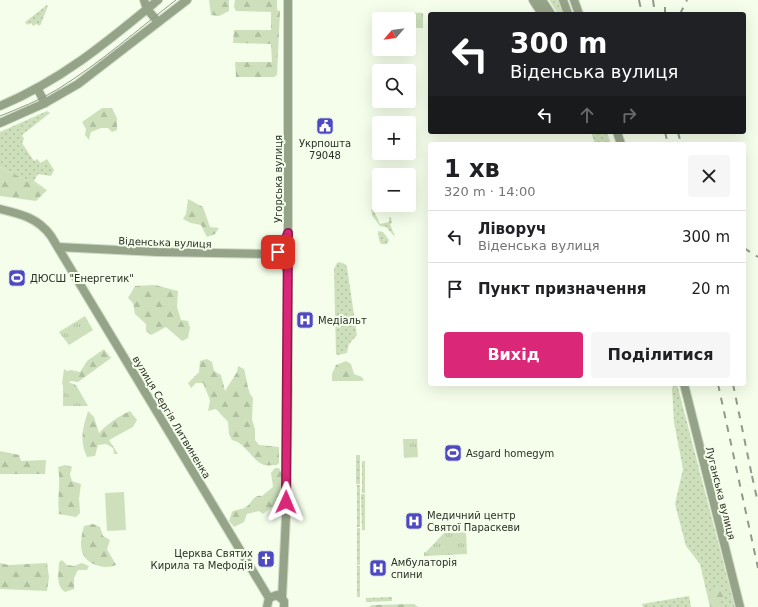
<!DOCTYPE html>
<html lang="uk">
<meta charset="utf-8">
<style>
:root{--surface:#fff;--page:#f6f6f6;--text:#202124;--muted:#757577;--line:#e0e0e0;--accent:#db2777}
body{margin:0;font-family:"DejaVu Sans",sans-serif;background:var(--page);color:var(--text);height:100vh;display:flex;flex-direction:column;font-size:15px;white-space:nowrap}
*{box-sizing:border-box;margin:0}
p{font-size:13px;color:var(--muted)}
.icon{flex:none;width:22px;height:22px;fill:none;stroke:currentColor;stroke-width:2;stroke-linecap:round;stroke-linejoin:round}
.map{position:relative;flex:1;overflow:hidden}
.panel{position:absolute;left:428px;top:142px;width:318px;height:244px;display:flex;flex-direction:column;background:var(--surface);border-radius:4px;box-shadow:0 4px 16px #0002}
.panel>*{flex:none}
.guide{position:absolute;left:428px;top:12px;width:318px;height:122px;border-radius:4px;box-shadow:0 4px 16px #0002;background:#202124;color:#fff;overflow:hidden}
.needle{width:26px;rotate:242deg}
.tools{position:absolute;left:372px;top:12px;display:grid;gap:8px}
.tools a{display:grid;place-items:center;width:44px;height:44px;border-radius:4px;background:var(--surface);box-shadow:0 4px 16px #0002;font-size:20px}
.pin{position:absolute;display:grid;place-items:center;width:34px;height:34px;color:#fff;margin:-17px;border-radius:8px;box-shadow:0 2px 6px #0006}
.me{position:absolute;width:44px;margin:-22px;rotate:1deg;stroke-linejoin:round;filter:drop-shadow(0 0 3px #0008)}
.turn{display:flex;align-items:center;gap:14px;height:84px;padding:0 16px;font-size:18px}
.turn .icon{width:52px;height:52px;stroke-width:2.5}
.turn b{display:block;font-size:28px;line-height:34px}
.lanes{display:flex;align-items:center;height:38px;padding:0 16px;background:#0003;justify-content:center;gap:20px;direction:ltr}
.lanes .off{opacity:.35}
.round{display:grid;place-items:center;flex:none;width:42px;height:42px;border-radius:4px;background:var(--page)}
.overview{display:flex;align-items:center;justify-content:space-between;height:68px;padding:0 16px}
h1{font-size:24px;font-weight:700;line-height:30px}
.button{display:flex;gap:8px;margin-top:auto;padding:8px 16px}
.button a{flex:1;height:46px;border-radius:4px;background:var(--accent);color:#fff;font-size:16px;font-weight:700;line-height:46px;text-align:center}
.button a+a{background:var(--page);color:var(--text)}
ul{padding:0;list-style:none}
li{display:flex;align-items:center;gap:12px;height:52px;padding:0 16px;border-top:1px solid var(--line)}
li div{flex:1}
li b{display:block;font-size:15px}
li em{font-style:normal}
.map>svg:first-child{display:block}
.grass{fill:url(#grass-dots)}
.forest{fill:url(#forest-firs)}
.park{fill:url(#park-tufts)}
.pitch{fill:#cde0bb}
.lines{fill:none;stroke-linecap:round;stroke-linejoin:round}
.secondary-casing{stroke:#d0d9c7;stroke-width:10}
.secondary{stroke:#95a388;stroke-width:8}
.tram{stroke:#92998b;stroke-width:1}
.rail{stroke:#92998b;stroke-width:2;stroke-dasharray:7 7;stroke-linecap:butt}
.route-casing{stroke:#8e194d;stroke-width:10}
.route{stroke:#db2777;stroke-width:7}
.labels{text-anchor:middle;stroke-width:4;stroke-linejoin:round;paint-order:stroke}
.poi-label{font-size:10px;fill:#2b2f28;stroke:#f4feea;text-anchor:start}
.street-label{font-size:10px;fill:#2b2f28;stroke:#f4feea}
</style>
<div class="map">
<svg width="758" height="607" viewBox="0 0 758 607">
<defs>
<pattern id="grass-dots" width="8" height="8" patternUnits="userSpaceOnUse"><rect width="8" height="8" fill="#cde0bb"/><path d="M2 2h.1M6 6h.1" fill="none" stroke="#b0c0a1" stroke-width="1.8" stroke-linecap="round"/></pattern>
<pattern id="forest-firs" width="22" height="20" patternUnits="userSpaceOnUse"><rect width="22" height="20" fill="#cde0bb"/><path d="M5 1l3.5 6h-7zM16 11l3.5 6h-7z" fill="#b0c0a1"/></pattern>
<pattern id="park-tufts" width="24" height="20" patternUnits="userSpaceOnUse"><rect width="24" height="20" fill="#cde0bb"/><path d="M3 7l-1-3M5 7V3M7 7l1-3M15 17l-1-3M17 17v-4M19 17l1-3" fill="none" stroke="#b0c0a1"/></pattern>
</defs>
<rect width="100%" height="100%" fill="#f4feea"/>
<g class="grass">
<polygon points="549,0 562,0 566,14 558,14"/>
<polygon points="47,5 48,6 40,26 36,24 33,26 31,23 27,25 25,22"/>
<polygon points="47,111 50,113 22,135 24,139 22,143 34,161 37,159 41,163 47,159 54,170 51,176 38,174 34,181 47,190 0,167 0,132"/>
<polygon points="591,132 607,132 611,144 595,144"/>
<polygon points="371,209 373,209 380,224 389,222 389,217 391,217 392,223 390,224 395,237 386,227 380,226 372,215"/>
<polygon points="378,231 383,232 389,240 387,244 381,244 379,240"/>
<polygon points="339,262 345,264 347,267 357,335 349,344 347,353 338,355 336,354 334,269 337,263"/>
<polygon points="675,384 677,384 735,607 710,607 700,564 686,546 675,504 683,469 674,422 672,388"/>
<rect x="356" y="455" width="4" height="29"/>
<rect x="362" y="461" width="3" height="32"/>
<rect x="357" y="485" width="3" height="42"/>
<polygon points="361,494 365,494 365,530 362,530"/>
<rect x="357" y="528" width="3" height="37"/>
<rect x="357" y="566" width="3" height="31"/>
<polygon points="689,596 691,607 643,607 642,604"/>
<polygon points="392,597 392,601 366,602 366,598"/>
</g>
<g class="forest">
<polygon points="209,0 229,0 229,11 219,16 211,15"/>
<polygon points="235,0 277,0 277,10 280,11 277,75 274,77 236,77 235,62 272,62 271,44 233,43 234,30 271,30 271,12 236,11 234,7"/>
<polygon points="102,108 112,108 117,118 117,130 112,132 108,128 101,128 91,132 89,140 85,135 86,129 82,122"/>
<polygon points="0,167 47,190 36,201 0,196"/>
<polygon points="188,199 203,207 210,227 219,228 215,234 207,237 201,225 191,223 183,219 186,214"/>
<polygon points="155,285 178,291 177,307 181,320 188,321 190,328 188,338 182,341 166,327 151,335 146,331 146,324 135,314 133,303 128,298 135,286"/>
<polygon points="104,349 111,358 78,382 71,381 63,385 62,384 64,369 67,371 71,370 80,372 87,361"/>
<path d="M207,359L212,362L214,371L221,375L225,391L237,372L238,366L244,369C247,378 247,392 253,398L252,419L255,429V440L259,445L279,447V463L277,465C274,465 268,466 264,465C251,460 246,443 232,440L229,434L228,422L216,409L208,411L210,400L203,383H196L191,388L188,383L199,372L200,361Z"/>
<polygon points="346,361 351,364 354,374 362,377 364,380 362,381 332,381 332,374 336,365"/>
<path d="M88,411L94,417L99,433C107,424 119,416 130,411L137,420L133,427L109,440L118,454H114L113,448L106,444L98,445L95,456L87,457C79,441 83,427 88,411Z"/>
<polygon points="0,451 19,455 21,461 46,460 45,474 0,474"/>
<path d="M65,465L72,467L70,474L72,481L81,484L79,498L80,513L76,517L59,514C57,498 61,483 58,467Z"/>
<path d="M275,468H279L283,476L284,509L282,511L277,507H272L263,514L259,511L247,514L244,522L234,527L229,521L232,512C236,509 240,510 244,508C252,505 252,494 262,496L273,487L271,473Z"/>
<path d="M93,524L100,527L103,536L110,540L107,549L116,565C105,570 88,565 83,554C79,545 82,534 84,526Z"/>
<path d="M62,560L67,565L74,566L82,563L89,566L87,570H78L74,578V589L65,592C55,585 59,572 59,562Z"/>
<polygon points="0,563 9,565 47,563 49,577 47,591 0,589"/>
<path d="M712,588H721L725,596L720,602V607H712C708,600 708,595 712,588Z"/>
<polygon points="414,604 418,607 369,607 372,605"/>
</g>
<g class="park">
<polygon points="395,12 423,13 423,28 409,28 409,19 395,19"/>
<polygon points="85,316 93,330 69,345 59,332"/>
<polygon points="63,380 76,385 88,406 63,406"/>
<polygon points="403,439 417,439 418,457 404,458"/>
<polygon points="466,532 467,554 424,556 424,552 426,552 444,533"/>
</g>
<polygon class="pitch" points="124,492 126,530 107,531 105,493"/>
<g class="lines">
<defs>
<g id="secondary">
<polyline points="144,0 147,9 158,22"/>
<polyline points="533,0 542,14"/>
<polyline points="542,0 551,14"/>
<polyline points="563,0 568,14"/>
<polyline points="574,0 579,14"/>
<polyline points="37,88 45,103"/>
<path d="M0,106C62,80 107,42 158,0"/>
<polyline points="0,123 45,103 78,84 187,0"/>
<polyline points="617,132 621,144"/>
<path d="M0,209C21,214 38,218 51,236L269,598"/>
<polyline points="58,247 157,252 272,254 281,250 286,238"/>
<polyline points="272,254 281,260 288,271"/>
<polyline points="684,384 740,607"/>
<polyline points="282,598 286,516 288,388 288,0"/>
<polyline points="267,607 269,598 277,595 284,601 284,607"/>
</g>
</defs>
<use href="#secondary" class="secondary-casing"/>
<use href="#secondary" class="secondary"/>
<path class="tram" d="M0,116C20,108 40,100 58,89C100,63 137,30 176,0"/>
<g class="rail">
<polyline points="639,0 642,14"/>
<polyline points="653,0 655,14"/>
<polyline points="665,14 665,0"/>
<polyline points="680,14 687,0"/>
<polyline points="665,132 668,144"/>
<polyline points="678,132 681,144"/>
<polyline points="744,248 758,257"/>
<polyline points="718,384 758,568"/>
<polyline points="733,384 753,481"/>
<polyline points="752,476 758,503"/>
</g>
</g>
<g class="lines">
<defs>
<polyline id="route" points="278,252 283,246 288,233 286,502"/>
</defs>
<use href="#route" class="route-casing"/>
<use href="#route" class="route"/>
</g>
<defs>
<symbol id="civic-square" viewBox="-11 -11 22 22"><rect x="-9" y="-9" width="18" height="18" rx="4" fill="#4e49c0" stroke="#f4feea"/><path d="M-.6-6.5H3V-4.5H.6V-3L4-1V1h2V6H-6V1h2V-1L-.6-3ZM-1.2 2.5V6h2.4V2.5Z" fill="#fff"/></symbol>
<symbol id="stadium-square" viewBox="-11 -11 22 22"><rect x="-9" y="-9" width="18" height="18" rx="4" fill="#4e49c0" stroke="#f4feea"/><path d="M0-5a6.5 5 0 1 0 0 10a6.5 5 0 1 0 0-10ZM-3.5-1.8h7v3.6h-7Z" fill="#fff"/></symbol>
<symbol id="hospital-square" viewBox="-11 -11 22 22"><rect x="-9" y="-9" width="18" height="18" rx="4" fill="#4e49c0" stroke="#f4feea"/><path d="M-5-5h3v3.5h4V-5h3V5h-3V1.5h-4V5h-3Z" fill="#fff"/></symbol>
<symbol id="church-square" viewBox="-11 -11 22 22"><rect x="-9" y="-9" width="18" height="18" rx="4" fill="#4e49c0" stroke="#f4feea"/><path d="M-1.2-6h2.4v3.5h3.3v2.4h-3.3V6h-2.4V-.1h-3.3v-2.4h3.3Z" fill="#fff"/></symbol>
</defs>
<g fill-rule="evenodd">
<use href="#civic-square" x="315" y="116" width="20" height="20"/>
<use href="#stadium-square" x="7" y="268" width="20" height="20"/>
<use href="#hospital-square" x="295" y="310" width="20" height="20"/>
<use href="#stadium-square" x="443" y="443" width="20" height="20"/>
<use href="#hospital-square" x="404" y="511" width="20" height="20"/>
<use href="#church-square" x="256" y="549" width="20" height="20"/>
<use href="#hospital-square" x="368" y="558" width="20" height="20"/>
</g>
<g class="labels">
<g class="poi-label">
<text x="325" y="147" text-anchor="middle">Укрпошта<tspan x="325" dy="12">79048</tspan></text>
<text x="30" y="282">ДЮСШ "Енергетик"</text>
<text x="318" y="324">Медіальт</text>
<text x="466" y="457">Asgard homegym</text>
<text x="427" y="519">Медичний центр<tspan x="427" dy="12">Святої Параскеви</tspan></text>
<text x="253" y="557" text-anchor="end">Церква Святих<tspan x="253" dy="12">Кирила та Мефодія</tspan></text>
<text x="391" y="566">Амбулаторія<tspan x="391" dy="12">спини</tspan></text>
</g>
<g class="street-label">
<text transform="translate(278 179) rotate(-90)" y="4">Угорська вулиця</text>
<text transform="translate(165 242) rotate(2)" y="4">Віденська вулиця</text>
<text transform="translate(172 417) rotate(59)" y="4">вулиця Сергія Литвиненка</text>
<text transform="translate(721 493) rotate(76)" y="4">Луганська вулиця</text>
</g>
</g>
</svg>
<div class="tools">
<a><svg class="needle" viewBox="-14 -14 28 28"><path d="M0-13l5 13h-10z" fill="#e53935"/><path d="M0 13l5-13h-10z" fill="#757577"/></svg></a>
<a><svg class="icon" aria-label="search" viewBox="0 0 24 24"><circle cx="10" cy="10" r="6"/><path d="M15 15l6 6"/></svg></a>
<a>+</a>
<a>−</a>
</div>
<div class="pin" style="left:278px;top:252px;background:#d93025"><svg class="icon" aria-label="arrive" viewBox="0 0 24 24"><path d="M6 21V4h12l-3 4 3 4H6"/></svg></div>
<svg class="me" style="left:286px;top:502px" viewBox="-20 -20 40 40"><path d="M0-17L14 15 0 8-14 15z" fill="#db2777" stroke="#fff" stroke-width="4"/></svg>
<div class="guide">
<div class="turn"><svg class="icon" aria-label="left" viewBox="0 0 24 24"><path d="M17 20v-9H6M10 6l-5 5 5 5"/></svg><div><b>300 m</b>Віденська вулиця</div></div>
<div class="lanes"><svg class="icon" aria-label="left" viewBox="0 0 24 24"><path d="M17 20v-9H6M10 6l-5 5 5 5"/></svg><svg class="icon off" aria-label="ahead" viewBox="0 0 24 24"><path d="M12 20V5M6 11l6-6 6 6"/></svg><svg class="icon off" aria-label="right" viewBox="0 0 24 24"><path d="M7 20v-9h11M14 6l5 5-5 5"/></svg></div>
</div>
<section class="panel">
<div class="overview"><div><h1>1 хв</h1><p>320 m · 14:00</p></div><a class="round"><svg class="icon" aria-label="close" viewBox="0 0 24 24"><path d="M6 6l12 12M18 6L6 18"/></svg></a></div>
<ul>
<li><svg class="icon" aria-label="left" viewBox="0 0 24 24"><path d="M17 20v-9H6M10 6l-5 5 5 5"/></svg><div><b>Ліворуч</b><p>Віденська вулиця</p></div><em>300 m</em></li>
<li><svg class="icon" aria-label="arrive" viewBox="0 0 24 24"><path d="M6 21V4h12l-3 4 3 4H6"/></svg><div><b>Пункт призначення</b></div><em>20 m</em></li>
</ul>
<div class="button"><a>Вихід</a><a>Поділитися</a></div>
</section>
</div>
